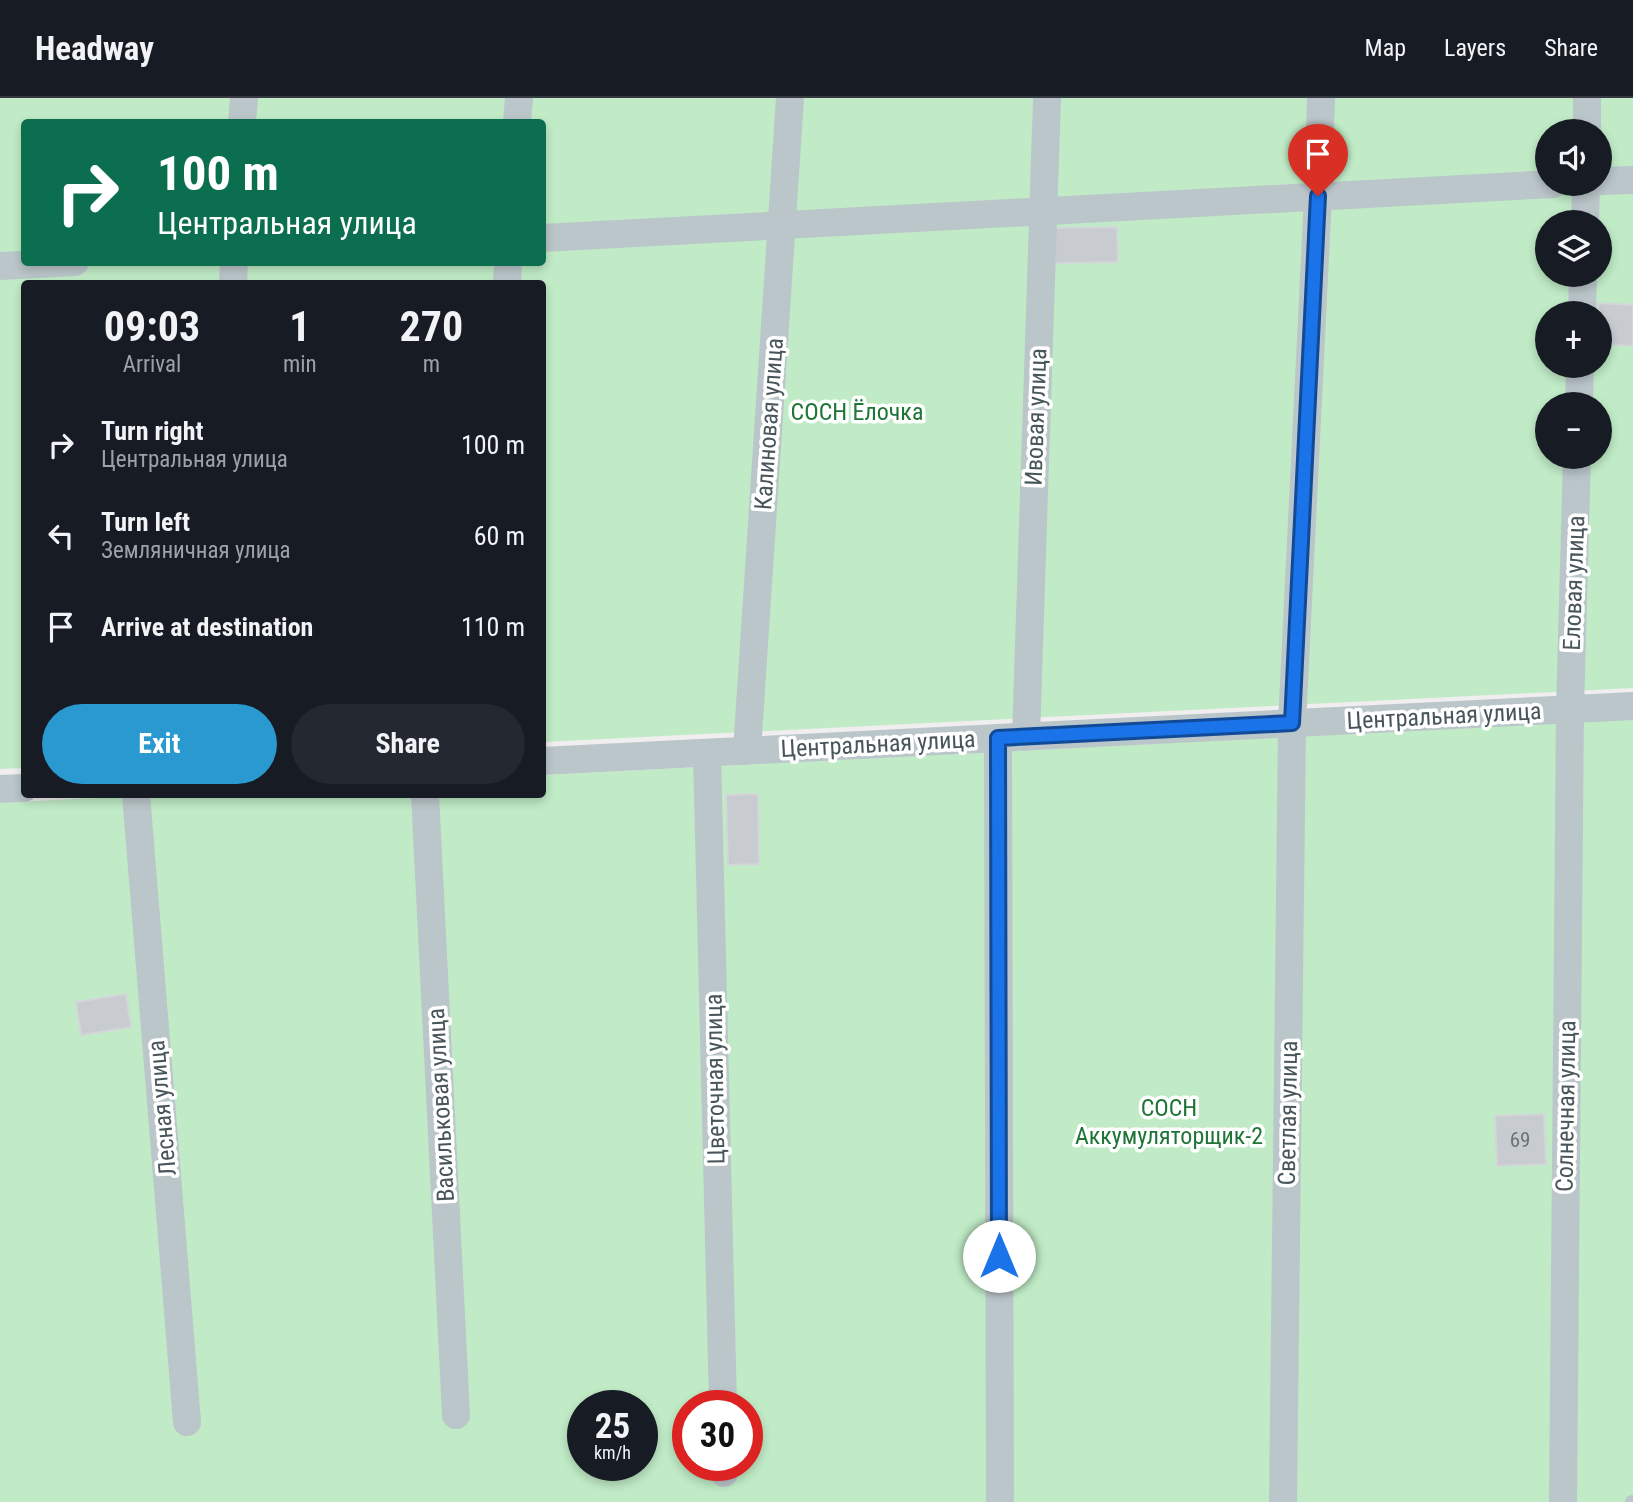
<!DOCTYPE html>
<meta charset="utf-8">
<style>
:root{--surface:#171b24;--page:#242831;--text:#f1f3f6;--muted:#9ea1a6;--line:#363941;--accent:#2999d0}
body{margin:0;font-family:"Roboto Condensed",sans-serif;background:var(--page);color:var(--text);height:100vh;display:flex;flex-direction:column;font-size:26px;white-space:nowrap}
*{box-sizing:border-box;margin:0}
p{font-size:23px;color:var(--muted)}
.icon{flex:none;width:38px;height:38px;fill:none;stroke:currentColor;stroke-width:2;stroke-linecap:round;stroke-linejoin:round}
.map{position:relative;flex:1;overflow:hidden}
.details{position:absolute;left:21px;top:182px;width:525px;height:518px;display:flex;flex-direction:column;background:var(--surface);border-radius:7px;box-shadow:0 4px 10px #0003}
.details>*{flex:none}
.top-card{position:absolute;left:21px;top:21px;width:525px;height:147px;border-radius:7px;box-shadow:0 4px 10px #0003;background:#0b6e4f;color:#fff;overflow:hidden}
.tools{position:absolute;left:1535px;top:21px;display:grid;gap:14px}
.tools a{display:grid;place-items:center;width:77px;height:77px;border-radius:50%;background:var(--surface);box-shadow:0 4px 10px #0003;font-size:35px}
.speed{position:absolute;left:567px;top:1292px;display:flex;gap:14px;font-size:35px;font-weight:700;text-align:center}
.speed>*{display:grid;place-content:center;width:91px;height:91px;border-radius:50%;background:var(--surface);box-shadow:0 4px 10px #0003;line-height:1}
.speed small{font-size:18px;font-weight:400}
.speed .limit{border:10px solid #d22;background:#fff;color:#111}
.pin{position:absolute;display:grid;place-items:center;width:60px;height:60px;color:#fff;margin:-72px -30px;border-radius:50% 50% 50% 0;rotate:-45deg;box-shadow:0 0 7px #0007}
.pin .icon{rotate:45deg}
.me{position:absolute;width:77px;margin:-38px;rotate:0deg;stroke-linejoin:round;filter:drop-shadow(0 0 5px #0008)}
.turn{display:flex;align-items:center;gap:24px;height:147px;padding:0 21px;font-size:32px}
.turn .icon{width:91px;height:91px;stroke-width:2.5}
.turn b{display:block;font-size:49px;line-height:60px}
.eta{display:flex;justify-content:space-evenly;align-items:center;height:119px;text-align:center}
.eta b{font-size:42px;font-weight:700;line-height:49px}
.action{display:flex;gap:14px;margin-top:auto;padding:14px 21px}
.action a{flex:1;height:80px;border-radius:42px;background:var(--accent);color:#fff;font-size:28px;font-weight:700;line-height:80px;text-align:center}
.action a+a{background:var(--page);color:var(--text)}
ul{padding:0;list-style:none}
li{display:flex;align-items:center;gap:21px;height:91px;padding:0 21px}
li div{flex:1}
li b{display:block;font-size:26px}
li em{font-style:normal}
header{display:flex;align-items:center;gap:42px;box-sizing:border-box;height:98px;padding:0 35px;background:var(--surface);border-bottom:2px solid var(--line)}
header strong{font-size:33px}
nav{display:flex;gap:38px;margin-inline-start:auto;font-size:24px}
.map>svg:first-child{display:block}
.green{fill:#c0ebc6;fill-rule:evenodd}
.building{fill:#c8ccd0;stroke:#d2d6d9;stroke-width:2}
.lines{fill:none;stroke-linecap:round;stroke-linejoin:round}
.lane{stroke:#bbc6ca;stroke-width:14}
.street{stroke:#bbc6ca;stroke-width:28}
.route-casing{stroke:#114b97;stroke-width:18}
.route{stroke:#1a73e8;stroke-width:12}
.labels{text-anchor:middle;stroke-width:7;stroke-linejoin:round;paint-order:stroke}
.number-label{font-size:21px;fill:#687378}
.park-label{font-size:24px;fill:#1f7535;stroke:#fff}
.street-label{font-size:24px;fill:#48555a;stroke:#fff}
</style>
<header>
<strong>Headway</strong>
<nav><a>Map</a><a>Layers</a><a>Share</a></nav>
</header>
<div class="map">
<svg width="1633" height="1404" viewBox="0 0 1633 1404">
<rect width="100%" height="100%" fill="#f0eeef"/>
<g class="green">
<path d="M0,0H1633V590L543,644L542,186H24V670L0,671ZM24,24H542V164H24ZM1547,33H1600V86H1547ZM1547,124H1600V177H1547ZM1547,215H1600V268H1547ZM1547,306H1600V359H1547Z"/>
<path d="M1633,621V1404H0V705L167,696H542L543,677ZM583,1307H642V1367H583ZM688,1307H747V1367H688Z"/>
</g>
<g class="building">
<polygon points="1117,129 1118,164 1055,165 1054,130"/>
<polygon points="1598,205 1633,207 1633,248 1600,246"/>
<polygon points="758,696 759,766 728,767 726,697"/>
<polygon points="126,896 131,929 81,937 76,904"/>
<polygon points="1544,1016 1546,1066 1497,1068 1495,1018"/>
</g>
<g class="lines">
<polyline class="lane" points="1632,1404 1633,1404"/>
<g class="street">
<polyline points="242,24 244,0"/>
<polyline points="517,24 519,0"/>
<polyline points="1587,33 1587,0"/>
<polyline points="1600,83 1633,82"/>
<polyline points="1585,124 1586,86"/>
<polyline points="542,140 1554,86"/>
<polyline points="0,168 75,164"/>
<polyline points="233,186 234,164"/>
<polyline points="507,186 508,164"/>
<polyline points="1582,215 1583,177"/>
<polyline points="1579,306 1580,268"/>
<polyline points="1026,639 1047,0"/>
<polyline points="998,640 1000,1404"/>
<polyline points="747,653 790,0"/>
<polyline points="707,655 723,1307"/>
<polyline points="542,663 1633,608"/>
<polyline points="0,691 24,690"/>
<polyline points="136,696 187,1324"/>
<polyline points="425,696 456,1317"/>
<polyline points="724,1367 724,1375"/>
<polyline points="1283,1404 1292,626 1318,98 1321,0"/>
<polyline points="1563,1404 1570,611 1577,359"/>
</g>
</g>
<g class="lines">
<defs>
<polyline id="route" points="999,1158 998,640 1292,625 1318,98"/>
</defs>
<use href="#route" class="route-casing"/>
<use href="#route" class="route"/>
</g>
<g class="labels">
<g class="number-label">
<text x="1520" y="1049">69</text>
</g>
<g class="park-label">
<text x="857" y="322">СОСН Ёлочка</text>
<text x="1169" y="1018">СОСН<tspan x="1169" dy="28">Аккумуляторщик-2</tspan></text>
</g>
<g class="street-label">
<text transform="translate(1036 319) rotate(-88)" y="8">Ивовая улица</text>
<text transform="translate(769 326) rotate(-86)" y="8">Калиновая улица</text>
<text transform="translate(1574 485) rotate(-88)" y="8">Еловая улица</text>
<text transform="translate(1444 618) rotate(-3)" y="8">Центральная улица</text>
<text transform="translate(878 646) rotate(-3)" y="8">Центральная улица</text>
<text transform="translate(715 981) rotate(-91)" y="8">Цветочная улица</text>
<text transform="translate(441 1007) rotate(-93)" y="8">Васильковая улица</text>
<text transform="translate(1566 1008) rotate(-89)" y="8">Солнечная улица</text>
<text transform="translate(162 1010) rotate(-95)" y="8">Лесная улица</text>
<text transform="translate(1288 1015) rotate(-89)" y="8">Светлая улица</text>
</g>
</g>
</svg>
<div class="tools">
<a><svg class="icon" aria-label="sound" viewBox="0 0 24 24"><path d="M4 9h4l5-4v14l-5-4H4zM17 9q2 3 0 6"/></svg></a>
<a><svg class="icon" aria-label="layers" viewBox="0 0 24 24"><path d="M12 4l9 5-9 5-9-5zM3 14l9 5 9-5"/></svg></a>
<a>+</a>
<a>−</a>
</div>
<div class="speed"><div>25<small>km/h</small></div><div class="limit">30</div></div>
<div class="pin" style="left:1318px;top:98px;background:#d93025"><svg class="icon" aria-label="arrive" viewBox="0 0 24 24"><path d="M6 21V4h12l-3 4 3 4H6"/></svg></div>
<svg class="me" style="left:999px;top:1158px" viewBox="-20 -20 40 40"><circle r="19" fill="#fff"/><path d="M0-13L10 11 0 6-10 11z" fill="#1a73e8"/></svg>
<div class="top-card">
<div class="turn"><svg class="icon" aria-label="right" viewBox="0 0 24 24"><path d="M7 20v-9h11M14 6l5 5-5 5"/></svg><div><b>100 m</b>Центральная улица</div></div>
</div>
<section class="details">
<div class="eta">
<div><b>09:03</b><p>Arrival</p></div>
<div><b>1</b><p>min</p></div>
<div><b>270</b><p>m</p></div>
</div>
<ul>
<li><svg class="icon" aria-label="right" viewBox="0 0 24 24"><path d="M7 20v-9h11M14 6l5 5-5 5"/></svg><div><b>Turn right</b><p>Центральная улица</p></div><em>100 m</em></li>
<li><svg class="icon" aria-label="left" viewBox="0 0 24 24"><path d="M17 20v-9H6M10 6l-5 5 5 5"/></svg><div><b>Turn left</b><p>Земляничная улица</p></div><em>60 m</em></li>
<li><svg class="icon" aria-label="arrive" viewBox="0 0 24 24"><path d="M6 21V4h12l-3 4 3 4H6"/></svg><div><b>Arrive at destination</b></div><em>110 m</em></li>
</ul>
<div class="action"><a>Exit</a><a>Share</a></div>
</section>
</div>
